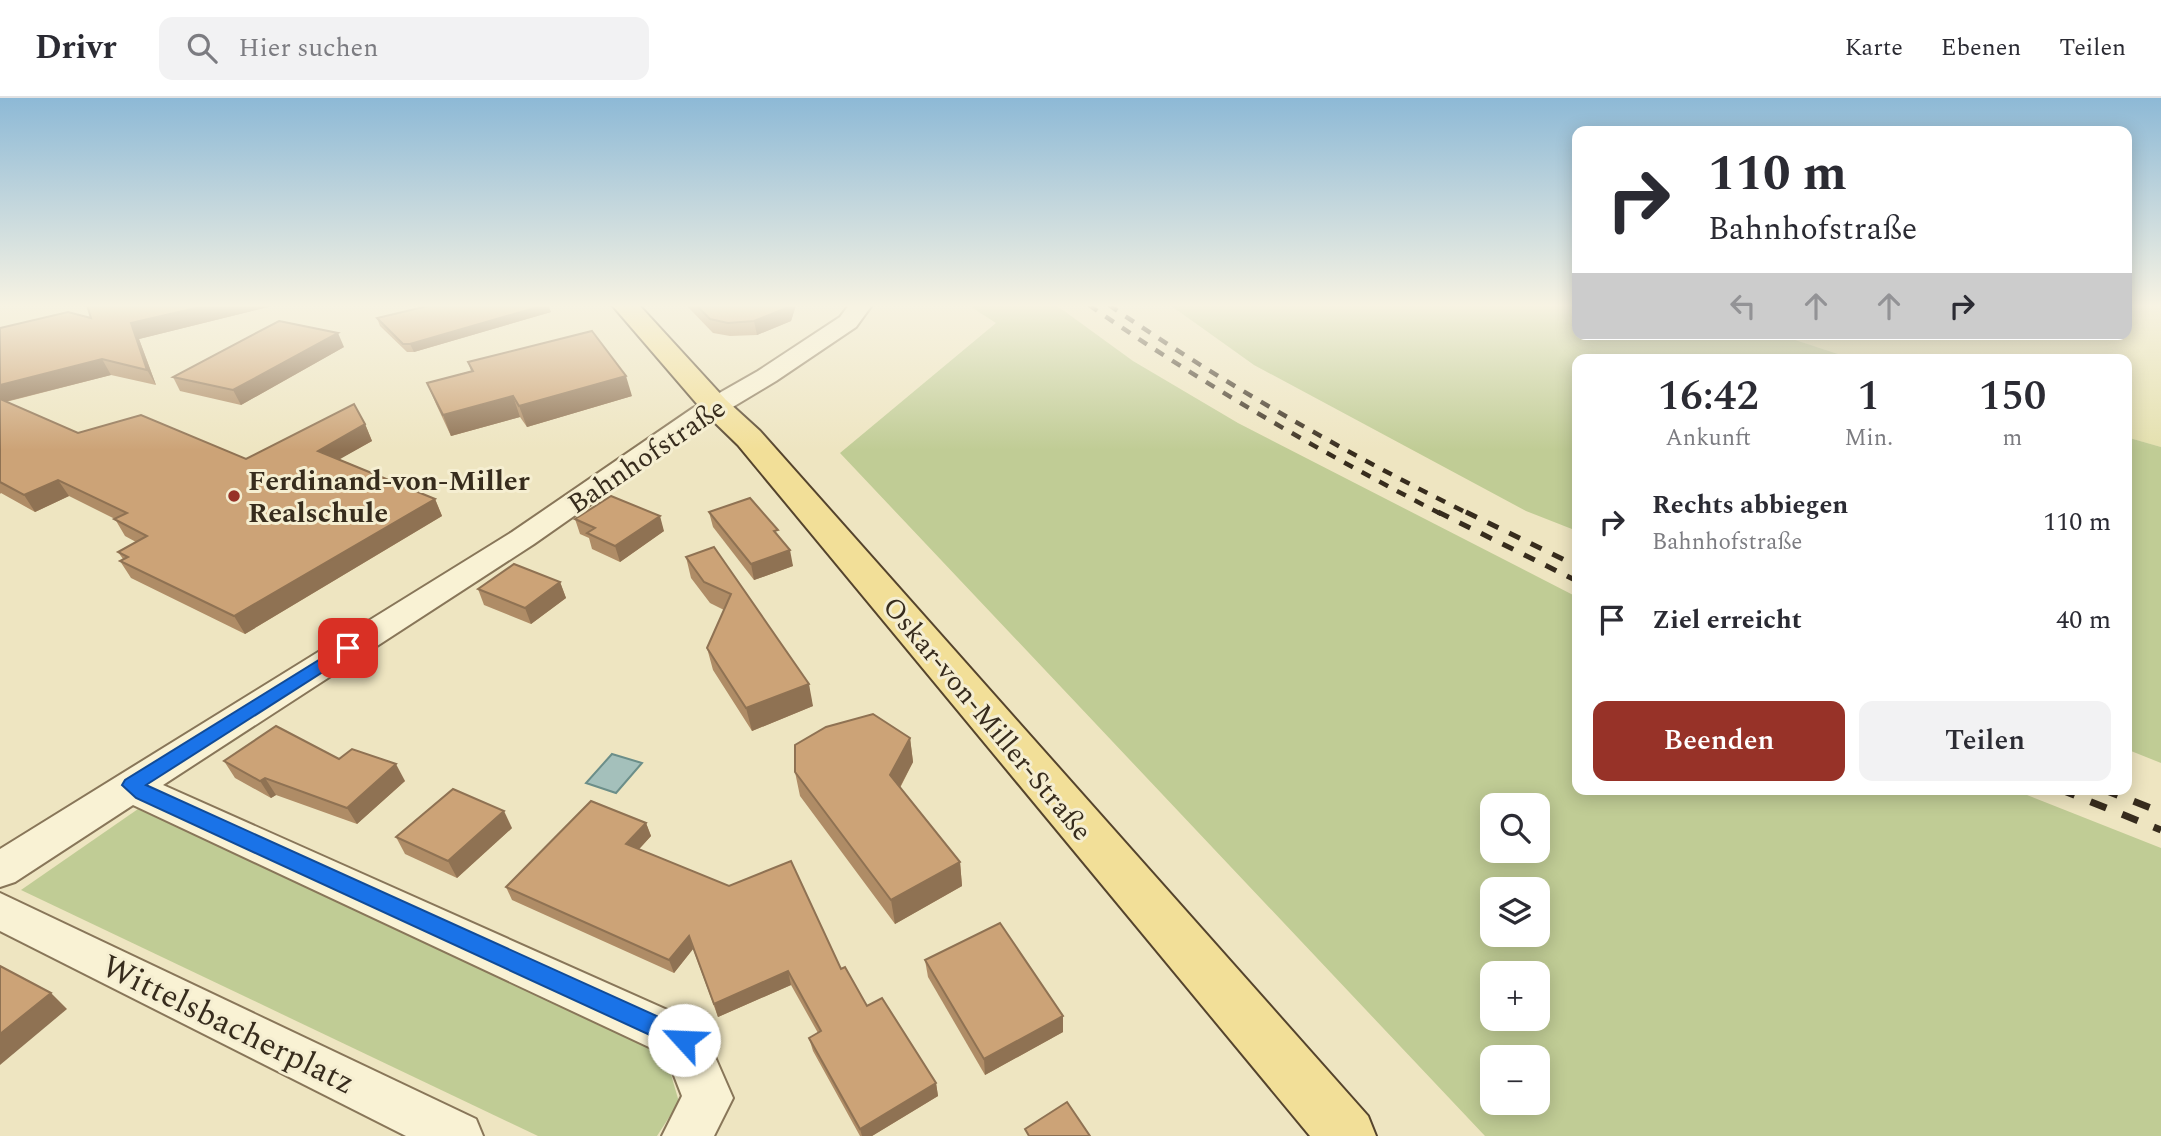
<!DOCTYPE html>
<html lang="de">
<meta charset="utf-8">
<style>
:root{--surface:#fff;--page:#f2f2f3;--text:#2b2b33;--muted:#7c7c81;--line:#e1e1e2;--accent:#973228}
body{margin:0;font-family:Spectral,serif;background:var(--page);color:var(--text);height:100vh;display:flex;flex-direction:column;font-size:26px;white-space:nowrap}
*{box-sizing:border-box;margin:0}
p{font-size:23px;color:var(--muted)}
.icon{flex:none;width:38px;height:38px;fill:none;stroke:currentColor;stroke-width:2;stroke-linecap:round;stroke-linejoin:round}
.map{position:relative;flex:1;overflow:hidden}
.details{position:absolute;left:1572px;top:256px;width:560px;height:441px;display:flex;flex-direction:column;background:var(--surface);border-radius:14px;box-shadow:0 4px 18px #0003}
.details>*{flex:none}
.banner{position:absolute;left:1572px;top:28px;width:560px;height:214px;border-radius:14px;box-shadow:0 4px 18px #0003;background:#fff;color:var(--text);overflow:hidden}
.buttons{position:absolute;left:1480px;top:695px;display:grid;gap:14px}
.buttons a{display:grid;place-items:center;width:70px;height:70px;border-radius:14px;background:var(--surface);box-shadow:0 4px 18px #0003;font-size:35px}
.pin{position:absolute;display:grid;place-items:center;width:60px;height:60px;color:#fff;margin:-30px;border-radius:14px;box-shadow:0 4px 10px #0006}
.me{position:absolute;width:77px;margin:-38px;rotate:295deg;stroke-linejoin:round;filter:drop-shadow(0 0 5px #0008)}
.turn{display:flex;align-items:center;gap:24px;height:147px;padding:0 21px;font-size:32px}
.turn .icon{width:91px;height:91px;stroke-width:2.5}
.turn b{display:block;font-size:49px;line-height:60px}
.lanes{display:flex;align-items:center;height:66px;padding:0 21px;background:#0003;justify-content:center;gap:35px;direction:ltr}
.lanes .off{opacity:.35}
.eta{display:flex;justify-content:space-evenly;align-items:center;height:119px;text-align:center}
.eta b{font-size:42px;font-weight:600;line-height:49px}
.button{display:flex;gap:14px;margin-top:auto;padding:14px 21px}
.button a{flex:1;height:80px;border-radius:14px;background:var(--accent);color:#fff;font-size:28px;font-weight:600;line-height:80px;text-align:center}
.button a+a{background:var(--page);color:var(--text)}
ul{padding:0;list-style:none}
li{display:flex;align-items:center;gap:21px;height:98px;padding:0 21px}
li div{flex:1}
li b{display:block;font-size:26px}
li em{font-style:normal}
header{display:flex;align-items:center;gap:42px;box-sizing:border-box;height:98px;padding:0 35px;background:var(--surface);border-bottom:2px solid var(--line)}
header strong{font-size:33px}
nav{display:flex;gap:38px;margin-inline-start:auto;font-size:24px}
.search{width:490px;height:63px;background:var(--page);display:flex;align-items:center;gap:18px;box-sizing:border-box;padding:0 24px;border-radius:14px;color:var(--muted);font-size:26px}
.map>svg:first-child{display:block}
.farmland{fill:#e4e0ae}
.green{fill:#c0cc95;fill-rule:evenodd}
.water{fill:#a4c0bb;stroke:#6b8e89;stroke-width:2}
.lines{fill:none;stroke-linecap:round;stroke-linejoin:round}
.minor-casing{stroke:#887659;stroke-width:4}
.major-casing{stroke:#55442d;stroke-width:4}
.minor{fill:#f9f2d4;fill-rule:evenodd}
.major{fill:#f2df98;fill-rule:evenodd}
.rail-far2{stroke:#372c1d;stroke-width:4.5;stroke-dasharray:10 10;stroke-linecap:butt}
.rail-far1{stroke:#372c1d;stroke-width:5;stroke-dasharray:12 12;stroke-linecap:butt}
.rail{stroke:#372c1d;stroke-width:7;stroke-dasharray:17 17;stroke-linecap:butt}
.wall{fill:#af8c66}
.shaded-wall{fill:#8f7253}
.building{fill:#cca377;stroke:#8f7253;stroke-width:2}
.route{fill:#1a73e8;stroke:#114b97;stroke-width:2}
.poi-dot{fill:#973228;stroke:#f5eed1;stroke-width:2.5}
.labels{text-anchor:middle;stroke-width:6;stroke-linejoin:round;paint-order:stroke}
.street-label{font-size:28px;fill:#372c1d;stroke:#f5eed1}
.poi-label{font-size:28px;font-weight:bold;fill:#372c1d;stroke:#f5eed1;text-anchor:start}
.near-street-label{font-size:33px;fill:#372c1d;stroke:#f5eed1}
</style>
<header>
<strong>Drivr</strong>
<div class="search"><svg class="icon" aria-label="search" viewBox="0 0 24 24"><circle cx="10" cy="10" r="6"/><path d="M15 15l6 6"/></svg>Hier suchen</div>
<nav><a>Karte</a><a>Ebenen</a><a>Teilen</a></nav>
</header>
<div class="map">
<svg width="2161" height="1038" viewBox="0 0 2161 1038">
<rect width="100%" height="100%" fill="#eee5c1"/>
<polygon class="farmland" points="2126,207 2161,207 2161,349 2126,339 2126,261 1853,261 1777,236 2126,236"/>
<g class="green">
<path d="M968,207H1056L1133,263L1238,325L1577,499V691H2012L2161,750V1038H1485L840,355L996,225ZM1538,707V752H1493V707ZM1538,791V836H1493V791ZM1538,875V920H1493V875ZM1538,959V1004H1493V959Z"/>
<polygon points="1170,207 1577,207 1577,236 1777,236 1853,261 1577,261 1577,433 1526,413 1254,267"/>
<polygon points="2126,339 2161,349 2161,665 2126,651"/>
<polygon points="138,711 665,956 679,1004 657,1038 538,1038 21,792"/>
</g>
<polygon class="water" points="612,656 642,665 616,695 586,685"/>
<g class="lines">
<defs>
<g id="minor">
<polygon points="849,207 872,207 856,229 776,283 711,322 534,446 163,687 701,927 733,1000 714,1038 662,1038 682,998 666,957 133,707 15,784 0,789 0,751 512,434 693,310 758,273 840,219"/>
<polygon points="0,795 476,1021 483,1038 406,1038 0,833"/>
</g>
<polygon id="major" points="612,207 639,207 726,302 760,333 1368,1018 1376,1038 1310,1038 738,347 704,314"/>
</defs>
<use href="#minor" class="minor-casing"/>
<use href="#major" class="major-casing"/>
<use href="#minor" class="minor"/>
<use href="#major" class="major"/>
<g class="rail-far2">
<path d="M1089,207C1202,286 1319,353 1441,416"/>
<path d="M1109,207C1224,286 1344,354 1469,416"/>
</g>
<g class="rail-far1">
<polyline points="1438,414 1577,483"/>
<polyline points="1466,414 1577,468"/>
</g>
<g class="rail">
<polyline points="2059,691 2161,732"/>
<polyline points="2102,691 2161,714"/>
</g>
</g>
<g class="wall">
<polygon points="87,207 276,207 139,241 156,287 111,277 6,304 78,335 246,361 365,326 372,343 339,361 435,401 442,418 245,536 131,480 120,463 123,461 118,454 136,444 125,438 115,421 69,398 35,414 1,395 0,396 0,230 91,220"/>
<polygon points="432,207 548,207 551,214 414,254 407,254 380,228 377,220"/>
<polygon points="686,207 796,207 791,223 757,237 730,238 713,235"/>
<polygon points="344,249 241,307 180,293 173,279"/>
<polygon points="468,264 632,298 527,329 520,319 451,338 436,306 427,285 471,273"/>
<polygon points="709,414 779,439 793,468 754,482 713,429"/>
<polygon points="575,421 664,433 620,464 592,451 589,440 580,436"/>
<polygon points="714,449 813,608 752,633 713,572 707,550 724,512 710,505 691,480 686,459"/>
<polygon points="560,484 566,500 531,526 484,507 478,491"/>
<polygon points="910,640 913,664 900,690 960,764 962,788 895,826 800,698 795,674"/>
<polygon points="339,661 405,683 357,726 276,697 271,700 235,680 224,663"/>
<polygon points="646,725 651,738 639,751 841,871 867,908 936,985 938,998 872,1038 860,1038 813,953 809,940 818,935 791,887 718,919 693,851 674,875 512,802 506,789"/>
<polygon points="512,730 457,780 405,756 396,739"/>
<polygon points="925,862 1063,918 1063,934 985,977 928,879"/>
</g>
<g class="shaded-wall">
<polygon points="209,207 276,207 139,241 156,287 147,272 131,225"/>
<polygon points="545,207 548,207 551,214 414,254 410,246"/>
<polygon points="790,207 796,207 791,223 757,237 754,223"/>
<polygon points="338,235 344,249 241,307 233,292"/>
<polygon points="102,261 111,277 0,305 0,287"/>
<polygon points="626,278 632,298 527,329 519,308"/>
<polygon points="513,298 520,319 451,338 443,317"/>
<polygon points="365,326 372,343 326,369 318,353"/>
<polygon points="58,382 69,398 35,414 24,397"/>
<polygon points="435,401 442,418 245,536 234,518"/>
<polygon points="660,418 664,433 620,464 615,448"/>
<polygon points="790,452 793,468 754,482 751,466"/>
<polygon points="560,484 566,500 531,526 525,510"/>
<polygon points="809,586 813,608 752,633 746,610"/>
<polygon points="910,640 913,664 893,702 890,677"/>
<polygon points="396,666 405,683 357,726 347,710"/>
<polygon points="265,680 276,697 271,700 260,683"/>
<polygon points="504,713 512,730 457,780 448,763"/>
<polygon points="646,725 651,738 631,760 626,746"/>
<polygon points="960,764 962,788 895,826 891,802"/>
<polygon points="689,838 693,851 674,875 669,862"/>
<polygon points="788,873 791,887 718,919 714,906"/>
<polygon points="51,895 67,911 0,967 0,936"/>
<polygon points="1063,918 1063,934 985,977 984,961"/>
<polygon points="936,985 938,998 872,1038 862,1038 860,1031"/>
</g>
<g class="building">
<polygon points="87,207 209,207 131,225 147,272 102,261 0,287 0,230 68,214 91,220"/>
<polygon points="432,207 545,207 410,246 403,246 377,220"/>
<polygon points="696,207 790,207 789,209 754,223 728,225 710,221"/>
<polygon points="279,223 338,235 233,292 173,279"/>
<polygon points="592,233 626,278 519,308 513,298 443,317 427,285 473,273 468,264"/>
<polygon points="0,301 78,335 141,317 246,361 354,306 365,326 318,353 435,401 234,518 120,463 128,459 118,454 147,438 114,421 127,415 58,382 24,397 0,384"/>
<polygon points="611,398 660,418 615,448 587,435 595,430 575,421"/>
<polygon points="750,400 778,432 774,433 790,452 751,466 709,414"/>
<polygon points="714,449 809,586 746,610 707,550 731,496 704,484 686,459"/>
<polygon points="514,466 560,484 525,510 478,491"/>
<polygon points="873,616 910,640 890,677 960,764 891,802 795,674 795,647 826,629"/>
<polygon points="276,628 339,661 352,651 396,666 347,710 265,680 260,683 224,663"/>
<polygon points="453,691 504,713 448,763 396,739"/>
<polygon points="591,703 646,725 626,746 729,788 791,763 841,871 845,869 867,908 882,900 936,985 860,1031 809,940 821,933 788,873 714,906 689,838 669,862 506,789"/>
<polygon points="1000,825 1063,918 984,961 925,862"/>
<polygon points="0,868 51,895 0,936"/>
<polygon points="1067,1004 1090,1038 1029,1038 1025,1031"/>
</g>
<linearGradient id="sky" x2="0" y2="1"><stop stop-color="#8db9d6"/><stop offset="0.59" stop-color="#f7f3e3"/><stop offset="1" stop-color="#f7f3e3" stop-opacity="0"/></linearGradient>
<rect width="2161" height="352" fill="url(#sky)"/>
<polygon class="route" points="348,544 357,550 354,554 146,687 692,934 695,942 692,949 684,952 676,949 136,700 122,687 125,682"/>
<circle class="poi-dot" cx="234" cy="398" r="7"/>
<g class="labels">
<g class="street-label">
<text transform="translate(646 357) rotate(-34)" y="10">Bahnhofstraße</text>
<text transform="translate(988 620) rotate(50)" y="10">Oskar-von-Miller-Straße</text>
</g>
<g class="poi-label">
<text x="248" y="392">Ferdinand-von-Miller<tspan x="248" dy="32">Realschule</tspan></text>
</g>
<g class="near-street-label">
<text transform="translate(229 925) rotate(26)" y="12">Wittelsbacherplatz</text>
</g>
</g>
</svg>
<div class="buttons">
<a><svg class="icon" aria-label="search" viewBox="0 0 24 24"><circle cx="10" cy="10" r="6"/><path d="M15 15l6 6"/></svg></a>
<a><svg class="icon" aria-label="layers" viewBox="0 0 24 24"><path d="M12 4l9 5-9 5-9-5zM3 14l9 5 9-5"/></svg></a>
<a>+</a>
<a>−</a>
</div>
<div class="pin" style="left:348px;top:550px;background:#d93025"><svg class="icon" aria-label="arrive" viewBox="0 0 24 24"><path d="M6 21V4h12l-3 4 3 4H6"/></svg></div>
<svg class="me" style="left:684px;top:942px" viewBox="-20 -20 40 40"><circle r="19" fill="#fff"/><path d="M0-13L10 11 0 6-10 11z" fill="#1a73e8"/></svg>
<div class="banner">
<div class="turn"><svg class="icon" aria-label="right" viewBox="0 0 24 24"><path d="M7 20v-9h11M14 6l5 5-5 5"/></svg><div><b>110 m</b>Bahnhofstraße</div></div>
<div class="lanes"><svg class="icon off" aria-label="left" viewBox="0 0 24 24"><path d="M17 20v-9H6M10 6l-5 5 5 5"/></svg><svg class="icon off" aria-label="ahead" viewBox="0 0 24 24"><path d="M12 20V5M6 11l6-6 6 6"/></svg><svg class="icon off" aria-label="ahead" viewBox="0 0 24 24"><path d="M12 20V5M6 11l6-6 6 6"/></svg><svg class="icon" aria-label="right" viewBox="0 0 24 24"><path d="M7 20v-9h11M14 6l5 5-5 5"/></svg></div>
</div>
<section class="details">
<div class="eta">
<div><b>16:42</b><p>Ankunft</p></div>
<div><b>1</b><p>Min.</p></div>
<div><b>150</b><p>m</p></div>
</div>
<ul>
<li><svg class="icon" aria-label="right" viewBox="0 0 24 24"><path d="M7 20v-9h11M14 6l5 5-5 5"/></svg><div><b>Rechts abbiegen</b><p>Bahnhofstraße</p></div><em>110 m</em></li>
<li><svg class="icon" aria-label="arrive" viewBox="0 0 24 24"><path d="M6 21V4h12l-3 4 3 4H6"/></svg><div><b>Ziel erreicht</b></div><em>40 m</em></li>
</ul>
<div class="button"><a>Beenden</a><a>Teilen</a></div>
</section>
</div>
